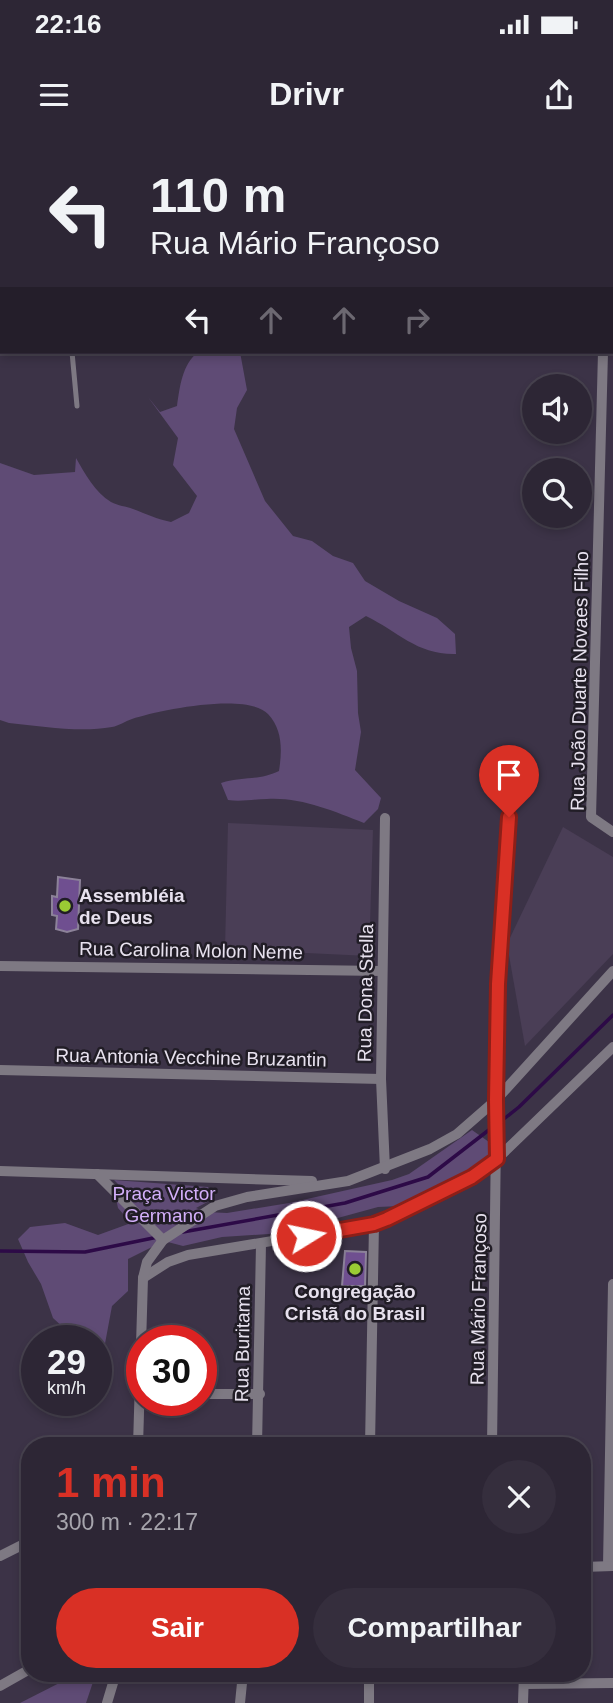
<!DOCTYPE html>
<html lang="pt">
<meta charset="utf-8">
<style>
:root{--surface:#2d2635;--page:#352e3d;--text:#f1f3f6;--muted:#a7a5ad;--line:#484350;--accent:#d93025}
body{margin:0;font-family:Arial,sans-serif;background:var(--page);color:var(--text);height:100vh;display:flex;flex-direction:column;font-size:26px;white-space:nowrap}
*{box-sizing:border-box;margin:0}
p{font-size:23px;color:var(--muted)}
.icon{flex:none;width:38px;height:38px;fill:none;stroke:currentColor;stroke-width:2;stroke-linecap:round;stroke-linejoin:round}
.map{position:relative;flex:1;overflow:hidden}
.side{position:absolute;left:21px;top:1297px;width:570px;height:245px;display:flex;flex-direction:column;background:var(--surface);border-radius:28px;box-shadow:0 4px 10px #0003,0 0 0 2px var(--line)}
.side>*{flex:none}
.top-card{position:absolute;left:0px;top:0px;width:614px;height:214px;box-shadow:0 4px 10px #0003,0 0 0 2px var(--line);background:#2d2635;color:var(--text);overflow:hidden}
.controls{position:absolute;left:522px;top:234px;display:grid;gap:14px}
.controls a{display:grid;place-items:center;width:70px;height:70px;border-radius:50%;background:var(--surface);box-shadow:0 4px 10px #0003,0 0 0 2px var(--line);font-size:35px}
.speed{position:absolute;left:21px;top:1185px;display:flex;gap:14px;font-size:35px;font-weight:700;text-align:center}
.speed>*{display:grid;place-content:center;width:91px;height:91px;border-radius:50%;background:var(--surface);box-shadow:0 4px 10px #0003,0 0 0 2px var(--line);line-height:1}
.speed small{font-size:18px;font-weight:400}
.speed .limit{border:10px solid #d22;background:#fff;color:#111}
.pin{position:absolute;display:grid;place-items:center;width:60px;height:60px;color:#fff;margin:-72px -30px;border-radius:50% 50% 50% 0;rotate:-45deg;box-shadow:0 0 7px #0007}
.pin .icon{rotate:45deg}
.me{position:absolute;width:77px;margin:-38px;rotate:80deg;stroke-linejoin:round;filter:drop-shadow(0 0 5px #0008)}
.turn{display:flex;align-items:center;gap:24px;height:147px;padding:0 35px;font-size:32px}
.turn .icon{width:91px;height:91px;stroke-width:2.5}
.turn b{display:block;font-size:49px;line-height:60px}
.lanes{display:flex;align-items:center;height:66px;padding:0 35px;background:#0003;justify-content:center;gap:35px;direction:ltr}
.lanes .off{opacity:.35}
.round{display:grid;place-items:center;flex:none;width:74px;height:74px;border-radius:37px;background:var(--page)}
.head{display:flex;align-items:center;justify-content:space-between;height:119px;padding:0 35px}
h1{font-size:42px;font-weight:600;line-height:52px;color:var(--accent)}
.button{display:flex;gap:14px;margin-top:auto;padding:14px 35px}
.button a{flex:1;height:80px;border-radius:42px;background:var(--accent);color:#fff;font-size:28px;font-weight:600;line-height:80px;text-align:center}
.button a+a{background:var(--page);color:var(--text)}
.status{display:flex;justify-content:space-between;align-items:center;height:49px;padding:0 35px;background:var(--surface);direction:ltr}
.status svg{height:19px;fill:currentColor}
header{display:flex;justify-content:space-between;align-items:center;height:91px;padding:0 35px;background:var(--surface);font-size:32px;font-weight:600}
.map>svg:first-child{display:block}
.built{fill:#4a3e56}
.green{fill:#5f4b75}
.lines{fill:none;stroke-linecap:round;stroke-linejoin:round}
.stream{stroke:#2d0a47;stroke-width:3.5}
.building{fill:#6f4f90;stroke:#8c8299;stroke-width:2}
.lane{stroke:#7e7983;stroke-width:5}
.street{stroke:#7e7983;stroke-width:10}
.route-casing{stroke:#8d1f18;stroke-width:18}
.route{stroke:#d93025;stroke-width:12}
.poi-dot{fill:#9acb34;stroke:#211d26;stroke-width:2.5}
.labels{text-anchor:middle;stroke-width:5;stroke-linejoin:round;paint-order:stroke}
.street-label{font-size:19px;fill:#e7e1ee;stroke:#211d26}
.poi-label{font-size:19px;font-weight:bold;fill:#e7e1ee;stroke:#211d26;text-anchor:start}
.park-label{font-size:19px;fill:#d3affa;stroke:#211d26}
</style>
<div class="status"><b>22:16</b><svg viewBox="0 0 49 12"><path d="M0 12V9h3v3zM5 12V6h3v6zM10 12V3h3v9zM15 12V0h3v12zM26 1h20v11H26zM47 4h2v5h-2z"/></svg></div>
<header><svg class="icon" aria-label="menu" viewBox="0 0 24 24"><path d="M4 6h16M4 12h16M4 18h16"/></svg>Drivr<svg class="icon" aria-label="share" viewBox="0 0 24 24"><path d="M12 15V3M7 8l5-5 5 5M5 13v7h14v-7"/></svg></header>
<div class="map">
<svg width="613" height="1563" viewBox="0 0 613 1563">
<rect width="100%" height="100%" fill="#3c3347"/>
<g class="built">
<polygon points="228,683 373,690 369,816 225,809"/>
<polygon points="563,687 613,717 613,814 525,906 507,804"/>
</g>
<g class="green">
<path d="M198,212H240L247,250L237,268L234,289L265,361L293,396L312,401L333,416L353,423L365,441L399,461L437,478L455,494L456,514C417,515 399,492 366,476L349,487L351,508L357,531L358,573L361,592L355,630L381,658L378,669L364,683C333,671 301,657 267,659C253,659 242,662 228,660L221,643C244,636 258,641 279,631C282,611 283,590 268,574C248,552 159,570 132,579C125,581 119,586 112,587C79,593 42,586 9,583L0,580V323L34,335L75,332L76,318C85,334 95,352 111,362C118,366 126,366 133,369C146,374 157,379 171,382L189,373L197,356L173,325L178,298L148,257L160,272L177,266C180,246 182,225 198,212Z"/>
<polygon points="472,990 489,1002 492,1013 473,1030 447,1040 423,1057 400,1066 378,1067 283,1093 222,1097 183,1106 164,1101 128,1119 128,1151 112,1166 104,1209 96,1206 96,1200 77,1200 53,1178 41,1144 28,1122 18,1099 30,1087 65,1083 98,1095 131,1083 118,1068 114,1049 121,1047 114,1040 208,1047 213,1059 196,1068 206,1072 227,1073 289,1063 392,1040 409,1034"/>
<polygon points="79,1533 96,1533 86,1563 20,1563"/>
</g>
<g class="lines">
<g class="stream">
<polyline points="500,982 519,967 613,875"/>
<polyline points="183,1092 345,1063 428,1037 494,986"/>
<polyline points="0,1111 85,1112 158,1097"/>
</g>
</g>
<g class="building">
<polygon points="58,737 80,740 78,789 67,792 56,789 57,776 52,775 52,756 57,757"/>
<polygon points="345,1111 366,1112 365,1146 342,1146"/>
</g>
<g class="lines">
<polyline class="lane" points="72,212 77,266"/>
<g class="street">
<polyline points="0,30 2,30"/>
<polyline points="612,107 613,107"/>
<polyline points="603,212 591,677 613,692"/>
<polyline points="0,826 382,831"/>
<polyline points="0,930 381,939"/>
<polyline points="385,1029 381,939 385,678"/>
<polyline points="0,1031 312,1041"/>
<polyline points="97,1034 163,1100"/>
<polyline points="143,1138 168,1122 188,1115 374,1084 428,1060 472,1037 497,1019 613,907"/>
<polyline points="201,1254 260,1254"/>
<polyline points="138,1306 143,1138 147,1122 163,1100 215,1066 247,1057 348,1041 430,1009 457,994 496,960 613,831"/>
<polyline points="257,1306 261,1104"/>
<polyline points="370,1306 374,1084"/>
<polyline points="492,1306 498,844 509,677"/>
<polyline points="0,1416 30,1401"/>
<polyline points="608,1426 613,1144"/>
<polyline points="583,1427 613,1426"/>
<polyline points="369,1533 369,1563"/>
<polyline points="524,1544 613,1543"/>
<polyline points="0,1546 30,1529"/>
<polyline points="107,1563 116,1533"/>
<polyline points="240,1563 243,1533"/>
<polyline points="523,1563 524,1533"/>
</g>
</g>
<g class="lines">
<defs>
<polyline id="route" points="306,1096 374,1084 387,1079 472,1037 497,1019 496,960 498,844 509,677"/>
</defs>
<use href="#route" class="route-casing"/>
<use href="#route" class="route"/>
</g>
<g class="poi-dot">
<circle cx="65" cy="766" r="7"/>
<circle cx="355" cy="1129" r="7"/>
</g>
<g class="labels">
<g class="street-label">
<text transform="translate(579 541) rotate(-89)" y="7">Rua João Duarte Novaes Filho</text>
<text transform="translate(191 810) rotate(1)" y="7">Rua Carolina Molon Neme</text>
<text transform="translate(365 853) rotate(-89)" y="7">Rua Dona Stella</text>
<text transform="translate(191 917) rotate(1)" y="7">Rua Antonia Vecchine Bruzantin</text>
<text transform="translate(478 1159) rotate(-89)" y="7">Rua Mário Françoso</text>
<text transform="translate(242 1204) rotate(-89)" y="7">Rua Buritama</text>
</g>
<g class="poi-label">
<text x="79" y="762">Assembléia<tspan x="79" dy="22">de Deus</tspan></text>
<text x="355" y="1158" text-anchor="middle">Congregação<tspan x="355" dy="22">Cristã do Brasil</tspan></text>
</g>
<g class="park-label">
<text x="164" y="1060">Praça Victor<tspan x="164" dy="22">Germano</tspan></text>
</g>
</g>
</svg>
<div class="controls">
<a><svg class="icon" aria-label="sound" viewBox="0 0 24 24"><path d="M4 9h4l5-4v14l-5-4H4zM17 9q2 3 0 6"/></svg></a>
<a><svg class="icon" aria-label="search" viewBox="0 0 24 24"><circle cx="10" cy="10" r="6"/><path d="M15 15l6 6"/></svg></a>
</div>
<div class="speed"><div>29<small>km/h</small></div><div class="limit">30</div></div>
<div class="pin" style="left:509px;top:677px;background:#d93025"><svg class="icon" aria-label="arrive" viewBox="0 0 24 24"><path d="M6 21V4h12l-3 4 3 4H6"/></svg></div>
<svg class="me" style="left:306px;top:1096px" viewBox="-20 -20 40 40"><circle r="17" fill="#d93025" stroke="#fff" stroke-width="3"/><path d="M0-11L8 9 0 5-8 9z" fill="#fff"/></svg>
<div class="top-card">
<div class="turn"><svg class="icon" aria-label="left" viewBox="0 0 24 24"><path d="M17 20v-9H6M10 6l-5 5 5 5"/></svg><div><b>110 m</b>Rua Mário Françoso</div></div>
<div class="lanes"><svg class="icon" aria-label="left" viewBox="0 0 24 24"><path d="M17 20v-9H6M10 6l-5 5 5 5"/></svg><svg class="icon off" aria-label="ahead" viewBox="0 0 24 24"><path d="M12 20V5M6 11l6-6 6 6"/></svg><svg class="icon off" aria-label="ahead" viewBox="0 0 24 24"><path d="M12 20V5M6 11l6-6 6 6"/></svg><svg class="icon off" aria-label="right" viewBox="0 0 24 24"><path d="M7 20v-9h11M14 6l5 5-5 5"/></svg></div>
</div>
<section class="side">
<div class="head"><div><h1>1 min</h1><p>300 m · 22:17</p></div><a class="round"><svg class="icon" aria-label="close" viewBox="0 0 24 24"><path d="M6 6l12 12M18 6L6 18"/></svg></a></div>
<div class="button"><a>Sair</a><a>Compartilhar</a></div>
</section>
</div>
